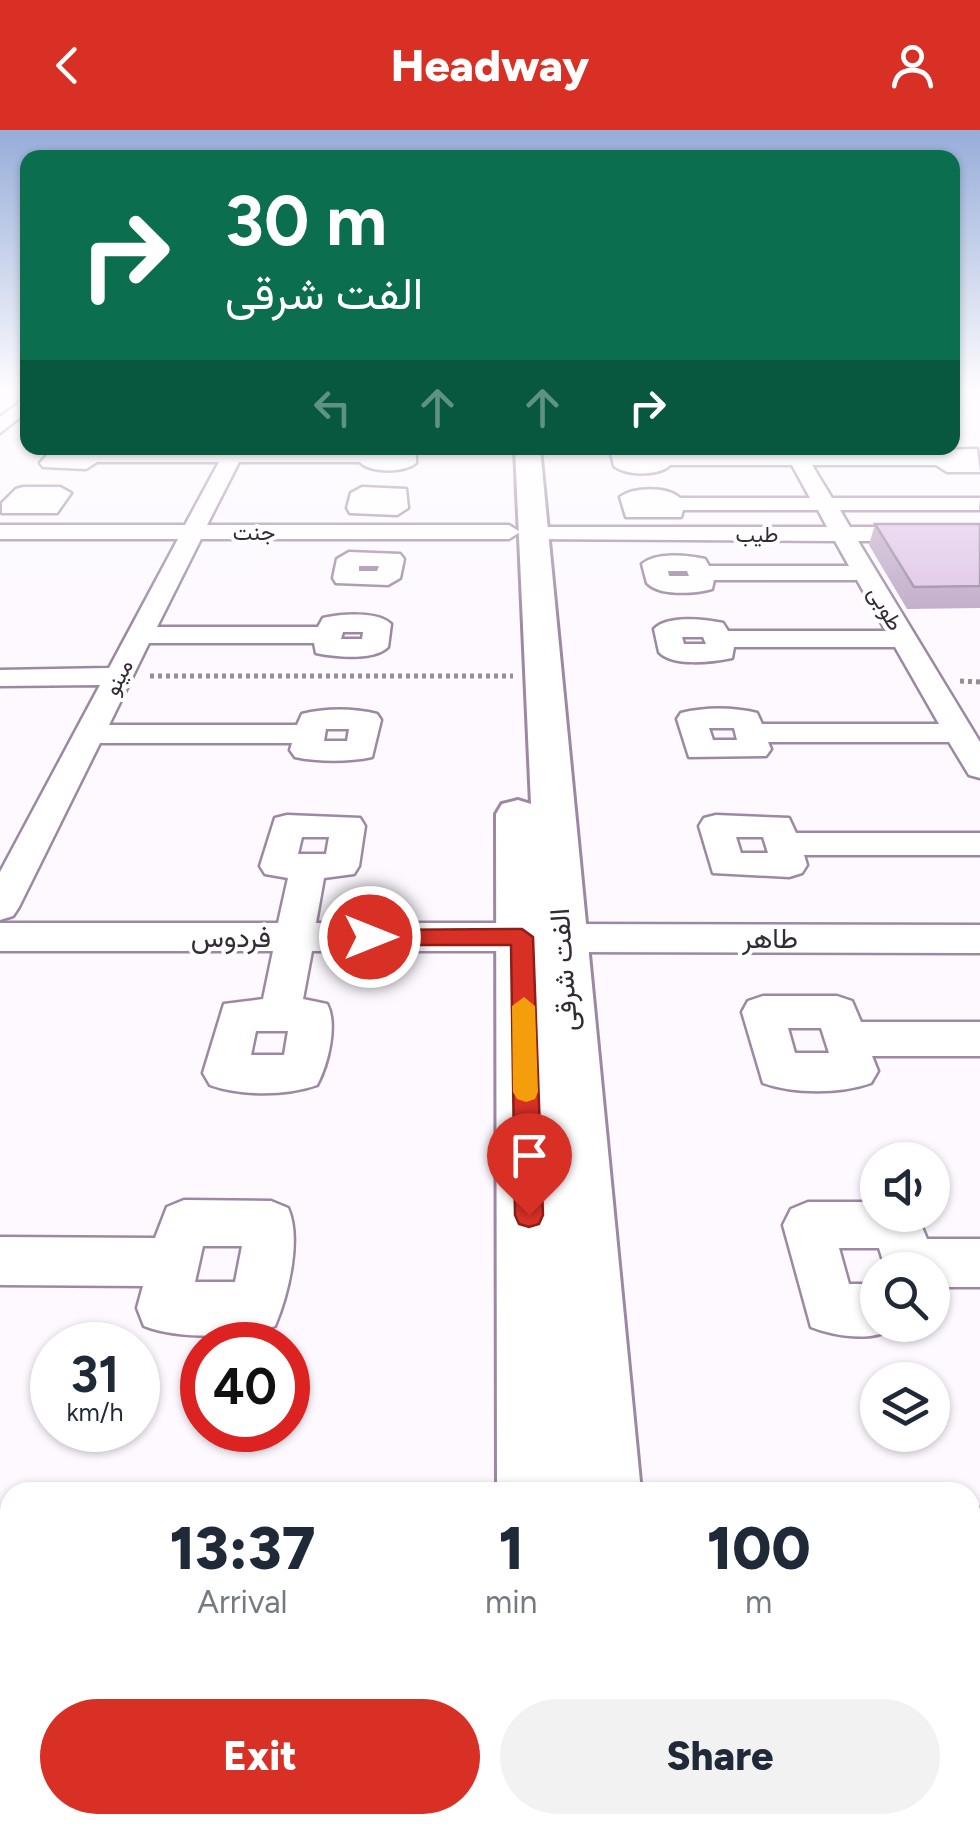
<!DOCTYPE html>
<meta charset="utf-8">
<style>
:root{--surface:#fff;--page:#f2f2f3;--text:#1f2937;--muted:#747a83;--accent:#d93025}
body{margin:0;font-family:Figtree,Vazirmatn,sans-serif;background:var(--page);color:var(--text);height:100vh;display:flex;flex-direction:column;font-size:38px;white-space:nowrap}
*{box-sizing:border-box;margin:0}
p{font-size:32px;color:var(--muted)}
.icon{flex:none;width:55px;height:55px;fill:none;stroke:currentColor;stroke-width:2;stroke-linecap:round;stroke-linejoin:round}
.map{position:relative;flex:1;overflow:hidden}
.panel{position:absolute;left:0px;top:1352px;width:980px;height:352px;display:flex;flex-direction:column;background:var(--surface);border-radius:30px 30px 0 0;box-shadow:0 2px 8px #0004}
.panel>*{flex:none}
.hud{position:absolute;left:20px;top:20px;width:940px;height:305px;border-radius:20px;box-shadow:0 2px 8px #0004;background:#0b6e4f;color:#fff;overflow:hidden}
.buttons{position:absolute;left:860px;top:1012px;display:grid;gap:20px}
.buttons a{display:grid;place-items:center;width:90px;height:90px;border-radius:50%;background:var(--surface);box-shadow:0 2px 8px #0004;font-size:50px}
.speed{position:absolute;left:30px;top:1192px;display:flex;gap:20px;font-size:50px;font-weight:700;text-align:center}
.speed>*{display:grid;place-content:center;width:130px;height:130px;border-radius:50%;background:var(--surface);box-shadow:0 2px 8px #0004;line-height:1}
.speed small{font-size:25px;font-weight:400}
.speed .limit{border:15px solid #d22;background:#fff;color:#111}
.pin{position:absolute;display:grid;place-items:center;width:85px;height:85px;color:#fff;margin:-102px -42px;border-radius:50% 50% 50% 0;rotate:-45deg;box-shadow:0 0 10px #0007}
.pin .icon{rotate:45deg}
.me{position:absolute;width:110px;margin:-55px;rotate:90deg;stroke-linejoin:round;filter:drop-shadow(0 0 8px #0008)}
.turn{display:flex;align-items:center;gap:35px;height:210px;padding:0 40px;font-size:45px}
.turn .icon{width:130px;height:130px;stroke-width:2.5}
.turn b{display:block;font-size:70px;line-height:85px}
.lanes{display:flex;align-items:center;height:95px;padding:0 40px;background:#0003;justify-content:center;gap:50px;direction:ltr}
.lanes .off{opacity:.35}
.eta{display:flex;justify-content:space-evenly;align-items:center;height:170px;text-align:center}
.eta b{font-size:60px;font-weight:800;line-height:70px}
.action{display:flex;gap:20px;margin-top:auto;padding:20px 40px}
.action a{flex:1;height:115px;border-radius:60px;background:var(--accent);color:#fff;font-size:40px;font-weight:800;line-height:115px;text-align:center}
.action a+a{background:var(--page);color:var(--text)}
header{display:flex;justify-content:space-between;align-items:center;height:130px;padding:0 40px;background:var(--accent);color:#fff;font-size:45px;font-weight:800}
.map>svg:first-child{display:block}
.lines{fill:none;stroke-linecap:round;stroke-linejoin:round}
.minor-casing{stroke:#9d88a4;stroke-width:5}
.major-casing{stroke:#9d88a4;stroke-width:6}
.path{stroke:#948e96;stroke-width:5;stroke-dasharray:4 4;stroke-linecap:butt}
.minor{fill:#fff;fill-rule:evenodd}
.major{fill:#fff;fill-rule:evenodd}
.wall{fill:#bea8c6}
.building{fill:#ddc3e6;stroke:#9b88a1;stroke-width:2.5}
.route{fill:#d93025;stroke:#8d1f18;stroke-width:2.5}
.slow{fill:#f59e0b}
.labels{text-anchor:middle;stroke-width:8;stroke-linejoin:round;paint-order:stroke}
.far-street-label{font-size:22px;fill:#332b36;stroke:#fff}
.street-label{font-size:28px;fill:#332b36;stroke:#fff}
</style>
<header><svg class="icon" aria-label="back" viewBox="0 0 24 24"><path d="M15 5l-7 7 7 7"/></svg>Headway<svg class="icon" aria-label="person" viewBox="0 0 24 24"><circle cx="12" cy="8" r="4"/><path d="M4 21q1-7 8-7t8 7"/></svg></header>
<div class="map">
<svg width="980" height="1703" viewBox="0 0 980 1703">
<rect width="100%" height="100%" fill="#fdf9ff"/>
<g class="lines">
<defs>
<g id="minor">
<polygon points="28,266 28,281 0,303 0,287"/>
<path d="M53,318H416V333C404,343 370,343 360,332H239L207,395H509L520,402L509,409H201L157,497H318L323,488C341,484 378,481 391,494L388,517C374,531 335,527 316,523L314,513H149L109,595H297L302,584C324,578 355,578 377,584L381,590L372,627C349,632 318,632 295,627L290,620L292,613H100L19,777L13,786L0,790V742L100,555L0,556V540L109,538L178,409H0V395H185L219,332H97L86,339L43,337L40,333ZM343,502H363L362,509H341ZM326,599H349L347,611H324Z"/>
<path d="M620,318H657L666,323H785L783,318H801L805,323L977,319L980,342H947L936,335H812L832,368H980L979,380H840L850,397H980V411H858L980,612V648L969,645L949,612H768L771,619L766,626L689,627L677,589L681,583C704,577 734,577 757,583L762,594H939L895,517H734L732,528C713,532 672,537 659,522L654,499C667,485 705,489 723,493L728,501H886L857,450H714L712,459C694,464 659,466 647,453L642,434C656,422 687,425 705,429L709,436H849L835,411L526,409L523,404L526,399L534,397H827L818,380H683L681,387H626L620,367C633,357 667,356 680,368H810L792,335H670C660,346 626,346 614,336L611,323ZM668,441H687L689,446H669ZM682,507H703L706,514H684ZM709,598H734L737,610H713Z"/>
<polygon points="23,357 60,357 71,363 57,383 2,383 2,373 16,359"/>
<polygon points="362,357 406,359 408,378 397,385 350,383 347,378 351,363"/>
<path d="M349,422L400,424L404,429L400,448L388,455L336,453L333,448L337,429ZM359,436H379L377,441H359Z"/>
<path d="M287,685L360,688L365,696L359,736L354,744L324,748L316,793H522L536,797L541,807L536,817L522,821H312L303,869L327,874C338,894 328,935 317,955C287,966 240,966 210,955L203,943L224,874L263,869L273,821H0V793H278L288,748L265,744L260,736L275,688ZM302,707H329L326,724H298ZM256,901H288L284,925H251Z"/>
<path d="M716,685L789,688L796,703H980V725H804L807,735L802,743L789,747L713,743L699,696L704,688ZM736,707H763L768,723H741Z"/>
<polygon points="561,794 980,795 980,823 561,822 547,818 542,808 547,798"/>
<path d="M763,866H837L852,871L861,892H980V926H872L878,941L871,953C841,964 793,964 763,953L742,882L748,871ZM788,898H821L829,923H795Z"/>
<path d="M184,1070L271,1071L288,1078C302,1109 288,1165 275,1196C243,1209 176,1209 144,1196L137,1178L143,1156L0,1155V1107L155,1108L167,1077ZM203,1116H242L235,1152H195Z"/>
<path d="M808,1072H878V1085H917L927,1109H980V1157H932V1140H886L879,1118H839L849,1154H878V1195H898C877,1213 836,1207 811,1197L783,1095L791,1079Z"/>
<rect x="970" y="1378" width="10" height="62"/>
<polygon points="0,1432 10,1433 10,1497 0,1496"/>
<rect x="970" y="1509" width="10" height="66"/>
</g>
<g id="major">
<polygon points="515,318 540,318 641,1362 497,1362 496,684 502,674 518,670 531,674"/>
<polygon points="495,1695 674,1695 674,1703 496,1703"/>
</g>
</defs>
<use href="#minor" class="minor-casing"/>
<use href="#major" class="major-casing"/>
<g class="path">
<polyline points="150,546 513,546"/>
<polyline points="960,551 980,552"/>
</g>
<use href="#minor" class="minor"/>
<use href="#major" class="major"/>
</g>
<polygon class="wall" points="875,394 980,394 980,478 907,479 869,415"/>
<polygon class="building" points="875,394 980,394 980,456 914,457"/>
<linearGradient id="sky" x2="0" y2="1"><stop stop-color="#96add9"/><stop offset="0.52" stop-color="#fefcff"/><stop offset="1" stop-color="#fefcff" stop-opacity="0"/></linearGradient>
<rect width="980" height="499" fill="url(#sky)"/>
<polygon class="route" points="522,799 533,807 543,1085 539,1094 529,1097 519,1094 515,1085 511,815 370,815 360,807 370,800"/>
<polygon class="slow" points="524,867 535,876 538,962 535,969 526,972 517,969 513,962 512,876"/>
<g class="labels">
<g class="far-street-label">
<text x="254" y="410">جنت</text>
<text x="757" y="412">طیب</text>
<text transform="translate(886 478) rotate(60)" y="8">طوبی</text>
<text transform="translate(118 547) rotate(-63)" y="8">مینو</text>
</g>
<g class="street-label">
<text x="231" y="817">فردوس</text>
<text x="770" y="818">طاهر</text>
<text transform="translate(563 840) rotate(-94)" y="10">الفت شرقی</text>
</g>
</g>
</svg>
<div class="buttons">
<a><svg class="icon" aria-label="sound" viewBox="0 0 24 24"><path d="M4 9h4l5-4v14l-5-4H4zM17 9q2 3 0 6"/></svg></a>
<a><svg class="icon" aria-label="search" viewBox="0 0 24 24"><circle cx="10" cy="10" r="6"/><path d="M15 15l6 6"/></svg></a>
<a><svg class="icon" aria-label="layers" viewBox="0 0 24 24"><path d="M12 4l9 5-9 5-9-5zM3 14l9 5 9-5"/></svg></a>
</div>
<div class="speed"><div>31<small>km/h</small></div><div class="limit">40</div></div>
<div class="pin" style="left:529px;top:1085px;background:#d93025"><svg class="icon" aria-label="arrive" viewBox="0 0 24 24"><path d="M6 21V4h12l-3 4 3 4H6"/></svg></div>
<svg class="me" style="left:370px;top:807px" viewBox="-20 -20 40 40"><circle r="17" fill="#d93025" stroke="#fff" stroke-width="3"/><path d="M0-11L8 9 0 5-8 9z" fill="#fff"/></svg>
<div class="hud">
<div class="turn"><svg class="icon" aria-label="right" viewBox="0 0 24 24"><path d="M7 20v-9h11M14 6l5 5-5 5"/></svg><div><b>30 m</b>الفت شرقی</div></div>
<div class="lanes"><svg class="icon off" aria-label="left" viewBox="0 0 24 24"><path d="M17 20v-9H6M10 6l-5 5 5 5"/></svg><svg class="icon off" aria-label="ahead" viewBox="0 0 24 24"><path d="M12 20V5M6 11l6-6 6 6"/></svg><svg class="icon off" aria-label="ahead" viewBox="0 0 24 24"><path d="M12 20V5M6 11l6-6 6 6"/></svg><svg class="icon" aria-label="right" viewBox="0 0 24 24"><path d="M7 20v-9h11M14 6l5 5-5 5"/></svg></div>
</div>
<section class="panel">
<div class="eta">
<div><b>13:37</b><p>Arrival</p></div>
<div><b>1</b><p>min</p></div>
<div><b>100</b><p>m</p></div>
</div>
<div class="action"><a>Exit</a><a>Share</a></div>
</section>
</div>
